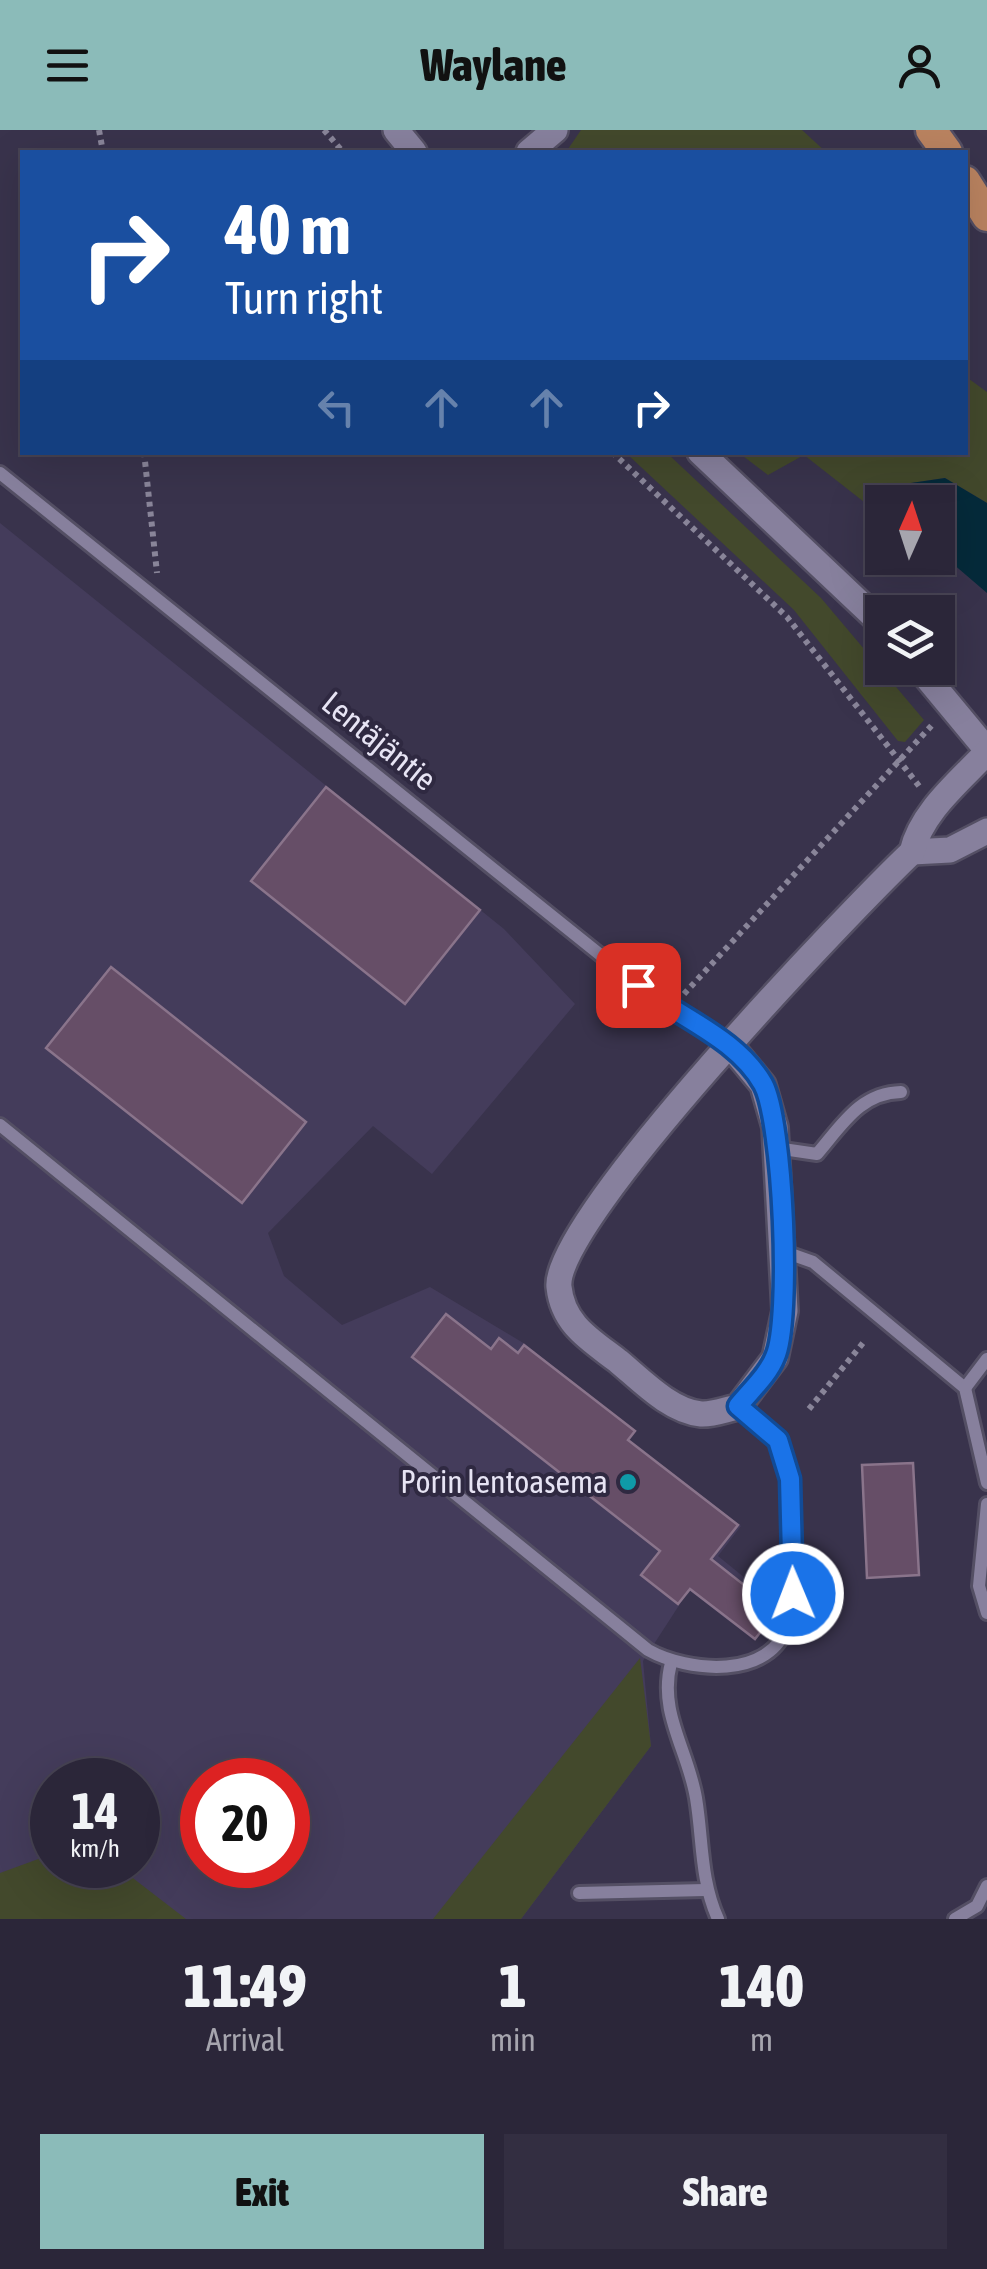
<!DOCTYPE html>
<meta charset="utf-8">
<style>
:root{--surface:#2b2639;--page:#332e41;--text:#f1f3f6;--muted:#a6a5ae;--line:#474353;--accent:#8bbbb9}
body{margin:0;font-family:"Asap Condensed",sans-serif;background:var(--page);color:var(--text);height:100vh;display:flex;flex-direction:column;font-size:38px;white-space:nowrap}
*{box-sizing:border-box;margin:0}
p{font-size:32px;color:var(--muted)}
.icon{flex:none;width:55px;height:55px;fill:none;stroke:currentColor;stroke-width:2;stroke-linecap:round;stroke-linejoin:round}
.map{position:relative;height:1789px;overflow:hidden}
.side{display:flex;flex-direction:column;background:var(--surface);flex:1}
.side>*{flex:none}
.guide{position:absolute;left:20px;top:20px;width:948px;height:305px;border-radius:0px;box-shadow:0 10px 40px #0002,0 0 0 2px var(--line);background:#1a4fa0;color:#fff;overflow:hidden}
.needle{width:65px;rotate:3deg}
.tools{position:absolute;left:865px;top:355px;display:grid;gap:20px}
.tools a{display:grid;place-items:center;width:90px;height:90px;border-radius:0px;background:var(--surface);box-shadow:0 10px 40px #0002,0 0 0 2px var(--line);font-size:50px}
.speed{position:absolute;left:30px;top:1628px;display:flex;gap:20px;font-size:50px;font-weight:700;text-align:center}
.speed>*{display:grid;place-content:center;width:130px;height:130px;border-radius:50%;background:var(--surface);box-shadow:0 10px 40px #0002,0 0 0 2px var(--line);line-height:1}
.speed small{font-size:25px;font-weight:400}
.speed .limit{border:15px solid #d22;background:#fff;color:#111}
.pin{position:absolute;display:grid;place-items:center;width:85px;height:85px;color:#fff;margin:-42px;border-radius:20px;box-shadow:0 5px 15px #0006}
.me{position:absolute;width:110px;margin:-55px;rotate:359deg;stroke-linejoin:round;filter:drop-shadow(0 0 8px #0008)}
.turn{display:flex;align-items:center;gap:35px;height:210px;padding:0 40px;font-size:45px}
.turn .icon{width:130px;height:130px;stroke-width:2.5}
.turn b{display:block;font-size:70px;line-height:85px}
.lanes{display:flex;align-items:center;height:95px;padding:0 40px;background:#0003;justify-content:center;gap:50px;direction:ltr}
.lanes .off{opacity:.35}
.eta{display:flex;justify-content:space-evenly;align-items:center;height:170px;text-align:center}
.eta b{font-size:60px;font-weight:800;line-height:70px}
.primary-button{display:flex;gap:20px;margin-top:auto;padding:20px 40px}
.primary-button a{flex:1;height:115px;border-radius:0px;background:var(--accent);color:#111;font-size:40px;font-weight:800;line-height:115px;text-align:center}
.primary-button a+a{background:var(--page);color:var(--text)}
header{display:flex;justify-content:space-between;align-items:center;height:130px;padding:0 40px;background:var(--accent);color:#111;font-size:45px;font-weight:800}
.map>svg:first-child{display:block}
.built{fill:#443c5b;fill-rule:evenodd}
.green{fill:#43492c}
.water{fill:#052a3a}
.building{fill:#664e67;stroke:#8a748b;stroke-width:2.5}
.lines{fill:none;stroke-linecap:round;stroke-linejoin:round}
.service-casing{stroke:#544f64;stroke-width:18}
.minor-casing{stroke:#544f64;stroke-width:30}
.trunk-casing{stroke:#544f64;stroke-width:35}
.path{stroke:#898599;stroke-width:6;stroke-dasharray:5 5;stroke-linecap:butt}
.service{stroke:#87809d;stroke-width:12}
.minor{stroke:#87809d;stroke-width:25}
.trunk{stroke:#ba8360;stroke-width:30}
.route-casing{stroke:#114b97;stroke-width:25}
.route{stroke:#1a73e8;stroke-width:18}
.culture-dot{fill:#0f9aa8;stroke:#2f2941;stroke-width:4}
.labels{text-anchor:middle;stroke-width:8;stroke-linejoin:round;paint-order:stroke}
.street-label{font-size:32px;fill:#e7e4f4;stroke:#2f2941}
.poi-label{font-size:32px;fill:#e7e4f4;stroke:#2f2941;text-anchor:end}
</style>
<header><svg class="icon" aria-label="menu" viewBox="0 0 24 24"><path d="M4 6h16M4 12h16M4 18h16"/></svg>Waylane<svg class="icon" aria-label="person" viewBox="0 0 24 24"><circle cx="12" cy="8" r="4"/><path d="M4 21q1-7 8-7t8 7"/></svg></header>
<div class="map">
<svg width="987" height="1789" viewBox="0 0 987 1789">
<rect width="100%" height="100%" fill="#39334c"/>
<path class="built" d="M0,393L504,799L575,874L432,1044L373,996L268,1103L284,1146L342,1195L430,1157L525,1214L635,1301L629,1310L741,1396L718,1426L782,1478L755,1511L689,1460L643,1531L651,1616L521,1789H0ZM52,1650H138V1735H52ZM202,1650H288V1735H202Z"/>
<g class="green">
<polygon points="581,0 802,0 826,22 566,22"/>
<polygon points="965,246 987,262 987,373 945,348 911,353 897,372 882,372 882,386 804,325 768,345 739,323 965,322"/>
<polygon points="626,323 667,323 821,468 924,590 905,612 898,611 794,480"/>
<polygon points="640,1528 651,1616 521,1789 433,1789"/>
<polygon points="52,1724 52,1735 109,1735 125,1742 186,1789 0,1789 0,1743"/>
</g>
<polygon class="water" points="945,348 987,373 987,463 938,421 938,372 897,372 911,353"/>
<g class="building">
<polygon points="326,657 480,780 405,874 251,751"/>
<polygon points="111,837 306,992 242,1073 46,918"/>
<polygon points="446,1184 491,1219 499,1208 518,1223 524,1215 635,1301 628,1310 738,1395 711,1429 777,1481 755,1509 690,1459 678,1474 641,1445 660,1421 412,1227"/>
<polygon points="913,1333 919,1445 867,1448 862,1335"/>
</g>
<g class="lines">
<defs>
<g id="service">
<polyline points="0,343 669,880 729,914"/>
<path d="M0,995L648,1520C687,1542 772,1551 788,1493C796,1464 792,1432 792,1402C791,1372 794,1339 778,1312C771,1298 750,1287 738,1277"/>
<path d="M776,1018L817,1024C842,995 860,963 901,962"/>
<polyline points="782,1121 813,1132 965,1258 987,1353"/>
<polyline points="965,1258 987,1229"/>
<polyline points="987,1374 979,1456 987,1483"/>
<path d="M671,1533C658,1582 688,1620 696,1668C703,1710 700,1749 718,1789"/>
<polyline points="579,1763 705,1760"/>
<polyline points="955,1789 977,1776 987,1756"/>
</g>
<g id="minor">
<polyline points="396,0 414,22"/>
<polyline points="529,22 555,0"/>
<polyline points="700,322 882,494"/>
<polyline points="919,538 987,620"/>
<polyline points="912,722 950,720 987,701"/>
<path d="M729,914L763,955L775,997L785,1181L775,1228L738,1277C727,1279 712,1285 701,1284C670,1281 641,1250 618,1231C591,1210 563,1195 559,1157C551,1092 853,778 912,722C921,682 960,651 987,622"/>
</g>
<g id="trunk">
<polyline points="931,0 947,22"/>
<polyline points="965,51 987,86"/>
</g>
</defs>
<use href="#service" class="service-casing"/>
<use href="#minor" class="minor-casing"/>
<use href="#trunk" class="trunk-casing"/>
<g class="path">
<polyline points="99,0 103,22"/>
<polyline points="324,0 343,22"/>
<polyline points="144,322 157,443"/>
<polyline points="612,322 787,487 919,656"/>
<polyline points="684,864 933,594"/>
<polyline points="809,1279 863,1213"/>
</g>
<use href="#service" class="service"/>
<use href="#minor" class="minor"/>
<use href="#trunk" class="trunk"/>
</g>
<g class="lines">
<defs>
<path id="route" d="M638,855C679,888 736,907 763,954C783,990 792,1190 775,1227C768,1245 750,1261 738,1276L778,1310L790,1349L793,1464"/>
</defs>
<use href="#route" class="route-casing"/>
<use href="#route" class="route"/>
</g>
<circle class="culture-dot" cx="628" cy="1352" r="10"/>
<g class="labels">
<g class="street-label">
<text transform="translate(379 611) rotate(39)" y="11">Lentäjäntie</text>
</g>
<g class="poi-label">
<text x="608" y="1363">Porin lentoasema</text>
</g>
</g>
</svg>
<div class="tools">
<a><svg class="needle" viewBox="-14 -14 28 28"><path d="M0-13l5 13h-10z" fill="#e53935"/><path d="M0 13l5-13h-10z" fill="#a6a5ae"/></svg></a>
<a><svg class="icon" aria-label="layers" viewBox="0 0 24 24"><path d="M12 4l9 5-9 5-9-5zM3 14l9 5 9-5"/></svg></a>
</div>
<div class="speed"><div>14<small>km/h</small></div><div class="limit">20</div></div>
<div class="pin" style="left:638px;top:855px;background:#d93025"><svg class="icon" aria-label="arrive" viewBox="0 0 24 24"><path d="M6 21V4h12l-3 4 3 4H6"/></svg></div>
<svg class="me" style="left:793px;top:1464px" viewBox="-20 -20 40 40"><circle r="17" fill="#1a73e8" stroke="#fff" stroke-width="3"/><path d="M0-11L8 9 0 5-8 9z" fill="#fff"/></svg>
<div class="guide">
<div class="turn"><svg class="icon" aria-label="right" viewBox="0 0 24 24"><path d="M7 20v-9h11M14 6l5 5-5 5"/></svg><div><b>40 m</b>Turn right</div></div>
<div class="lanes"><svg class="icon off" aria-label="left" viewBox="0 0 24 24"><path d="M17 20v-9H6M10 6l-5 5 5 5"/></svg><svg class="icon off" aria-label="ahead" viewBox="0 0 24 24"><path d="M12 20V5M6 11l6-6 6 6"/></svg><svg class="icon off" aria-label="ahead" viewBox="0 0 24 24"><path d="M12 20V5M6 11l6-6 6 6"/></svg><svg class="icon" aria-label="right" viewBox="0 0 24 24"><path d="M7 20v-9h11M14 6l5 5-5 5"/></svg></div>
</div>
</div>
<section class="side">
<div class="eta">
<div><b>11:49</b><p>Arrival</p></div>
<div><b>1</b><p>min</p></div>
<div><b>140</b><p>m</p></div>
</div>
<div class="primary-button"><a>Exit</a><a>Share</a></div>
</section>
